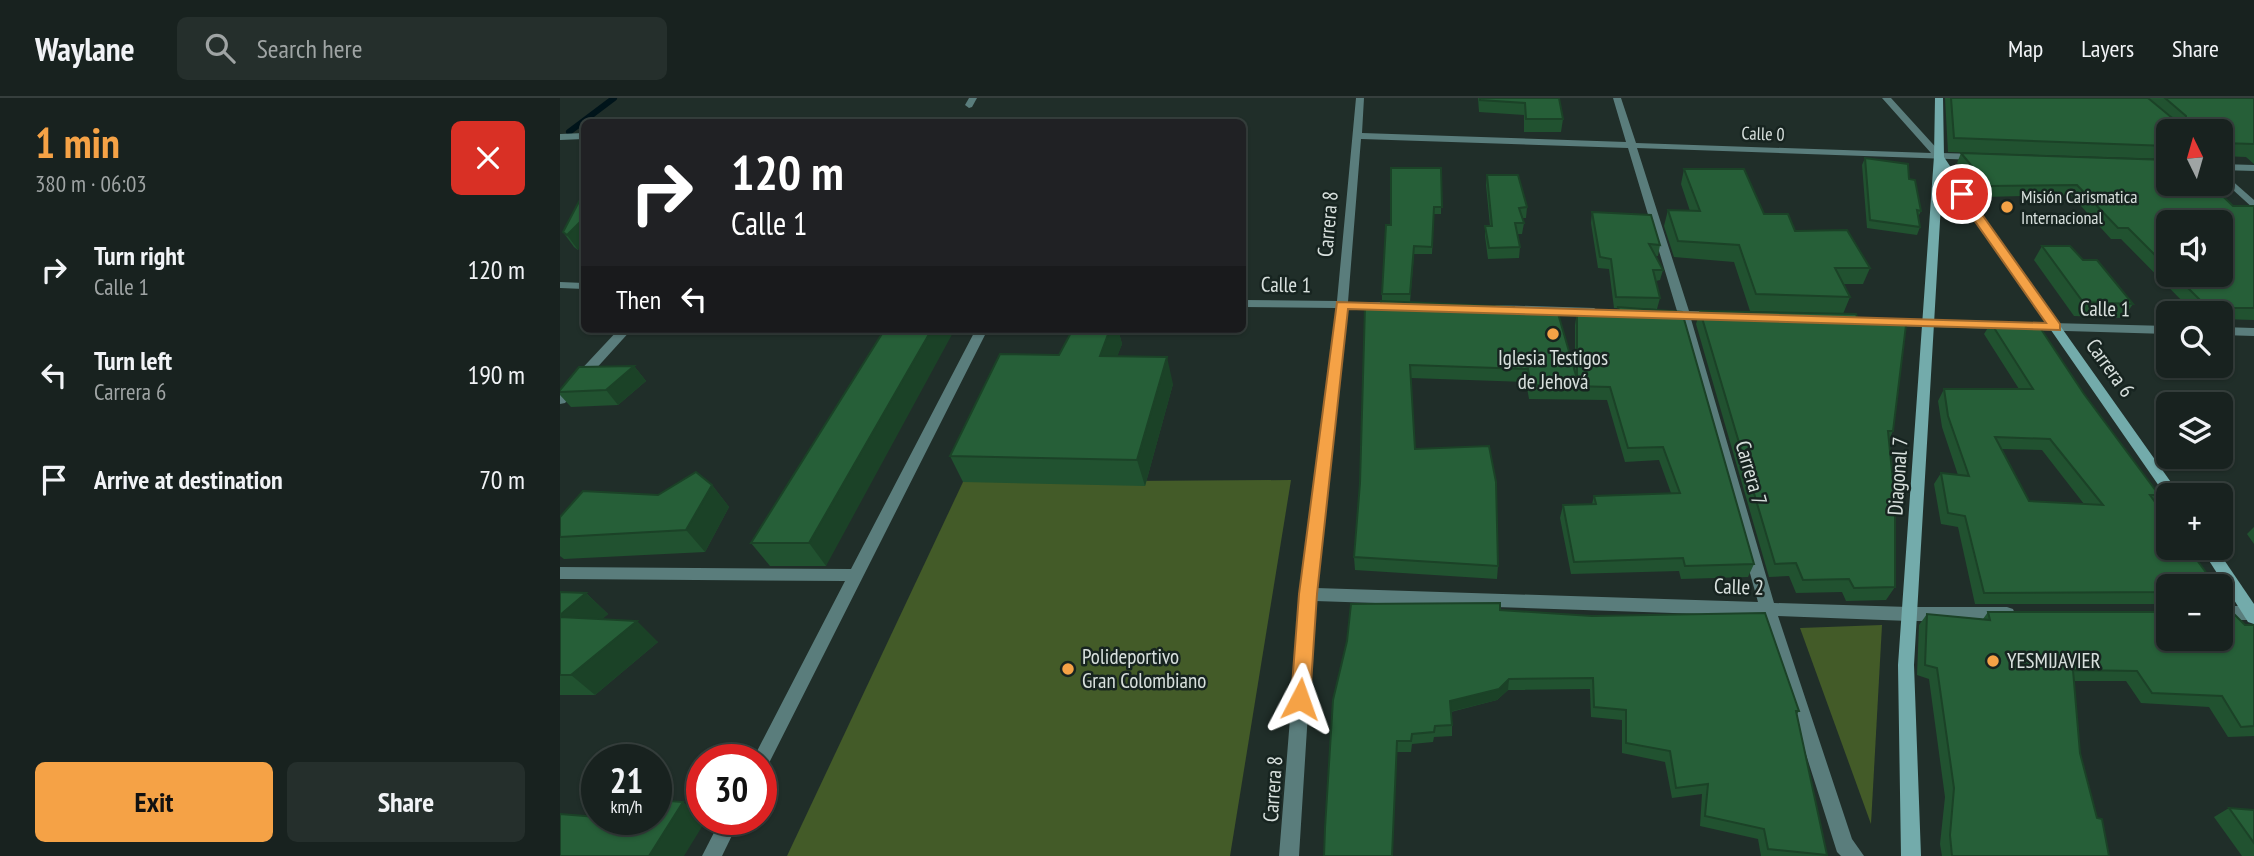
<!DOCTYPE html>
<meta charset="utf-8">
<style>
:root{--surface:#18221f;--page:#252f2c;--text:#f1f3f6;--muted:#9fa4a4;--line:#363f3d;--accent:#f5a246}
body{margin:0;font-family:"PT Sans Narrow",sans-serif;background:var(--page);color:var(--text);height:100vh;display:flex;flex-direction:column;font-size:26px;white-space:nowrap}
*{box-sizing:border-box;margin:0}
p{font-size:23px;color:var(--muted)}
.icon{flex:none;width:38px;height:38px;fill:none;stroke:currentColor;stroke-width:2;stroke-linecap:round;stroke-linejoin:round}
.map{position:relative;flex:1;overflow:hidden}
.panel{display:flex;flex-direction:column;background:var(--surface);width:560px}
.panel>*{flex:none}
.guide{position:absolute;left:21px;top:21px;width:665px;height:214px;border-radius:10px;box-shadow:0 2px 5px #0004,0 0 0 2px var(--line);background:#202124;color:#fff;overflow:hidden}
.needle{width:46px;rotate:355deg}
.controls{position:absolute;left:1596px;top:21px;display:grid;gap:14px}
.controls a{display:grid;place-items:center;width:77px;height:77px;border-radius:10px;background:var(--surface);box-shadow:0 2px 5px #0004,0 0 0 2px var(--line);font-size:35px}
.speed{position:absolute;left:21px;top:646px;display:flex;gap:14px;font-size:35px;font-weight:700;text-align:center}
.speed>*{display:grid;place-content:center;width:91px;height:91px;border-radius:50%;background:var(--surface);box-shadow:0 2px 5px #0004,0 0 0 2px var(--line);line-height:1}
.speed small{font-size:18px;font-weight:400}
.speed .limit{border:10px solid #d22;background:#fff;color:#111}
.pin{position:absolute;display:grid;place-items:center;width:60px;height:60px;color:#fff;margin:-30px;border:4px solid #fff;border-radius:50%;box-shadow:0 2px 7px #0007}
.me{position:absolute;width:77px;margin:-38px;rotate:4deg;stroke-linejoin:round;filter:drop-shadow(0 0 5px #0008)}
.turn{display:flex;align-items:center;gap:24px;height:147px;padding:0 35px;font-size:32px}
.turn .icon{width:91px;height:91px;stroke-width:2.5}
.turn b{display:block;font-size:49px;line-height:60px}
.then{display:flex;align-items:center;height:66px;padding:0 35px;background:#0003;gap:14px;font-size:26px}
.round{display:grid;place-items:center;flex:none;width:74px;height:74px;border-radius:10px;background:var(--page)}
.headline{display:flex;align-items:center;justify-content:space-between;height:119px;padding:0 35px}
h1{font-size:42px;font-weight:700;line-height:52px;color:var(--accent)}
.cta{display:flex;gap:14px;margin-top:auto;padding:14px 35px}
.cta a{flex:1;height:80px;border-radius:10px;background:var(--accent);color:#111;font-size:28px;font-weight:700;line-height:80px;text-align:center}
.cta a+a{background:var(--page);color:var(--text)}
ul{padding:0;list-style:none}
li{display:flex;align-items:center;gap:21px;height:105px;padding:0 35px}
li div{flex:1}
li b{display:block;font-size:26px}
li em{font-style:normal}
header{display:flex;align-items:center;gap:42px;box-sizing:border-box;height:98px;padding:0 35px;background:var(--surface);border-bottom:2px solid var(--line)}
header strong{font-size:33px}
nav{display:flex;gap:38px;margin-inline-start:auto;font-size:24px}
.search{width:490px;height:63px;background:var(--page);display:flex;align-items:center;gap:18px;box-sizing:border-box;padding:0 24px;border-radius:10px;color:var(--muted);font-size:26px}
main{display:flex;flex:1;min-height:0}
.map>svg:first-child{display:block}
.green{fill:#435b28}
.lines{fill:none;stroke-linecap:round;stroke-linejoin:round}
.stream{stroke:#00141a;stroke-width:6}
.street{fill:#5a7d7c;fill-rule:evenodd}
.secondary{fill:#73abab;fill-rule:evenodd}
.wall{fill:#215230;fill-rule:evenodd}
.shaded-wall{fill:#1b4227}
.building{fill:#265f38;stroke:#1b4227;stroke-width:2;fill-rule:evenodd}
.route{fill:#f5a246;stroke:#9f692e;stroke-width:2}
.poi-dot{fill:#f5a246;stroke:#172420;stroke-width:2.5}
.labels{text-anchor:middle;stroke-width:5;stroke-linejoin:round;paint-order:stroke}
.far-street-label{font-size:18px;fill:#d8e0dd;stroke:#172420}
.far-poi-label{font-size:18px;fill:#d8e0dd;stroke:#172420;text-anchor:start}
.street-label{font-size:21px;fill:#d8e0dd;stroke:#172420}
.poi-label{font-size:21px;fill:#d8e0dd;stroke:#172420;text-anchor:start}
</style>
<header>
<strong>Waylane</strong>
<div class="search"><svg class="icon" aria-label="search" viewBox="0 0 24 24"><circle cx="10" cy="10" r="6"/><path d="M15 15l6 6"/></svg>Search here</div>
<nav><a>Map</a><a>Layers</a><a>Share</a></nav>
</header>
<main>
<section class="panel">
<div class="headline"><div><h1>1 min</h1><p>380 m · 06:03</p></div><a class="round" style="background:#d93025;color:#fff"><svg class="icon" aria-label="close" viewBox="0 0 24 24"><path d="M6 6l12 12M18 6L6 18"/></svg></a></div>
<ul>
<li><svg class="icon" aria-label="right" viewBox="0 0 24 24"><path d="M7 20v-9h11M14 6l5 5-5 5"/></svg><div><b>Turn right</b><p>Calle 1</p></div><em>120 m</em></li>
<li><svg class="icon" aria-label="left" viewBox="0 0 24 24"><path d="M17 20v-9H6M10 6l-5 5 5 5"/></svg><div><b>Turn left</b><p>Carrera 6</p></div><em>190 m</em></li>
<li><svg class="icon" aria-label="arrive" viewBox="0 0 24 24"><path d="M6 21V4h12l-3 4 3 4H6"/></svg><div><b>Arrive at destination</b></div><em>70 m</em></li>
</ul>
<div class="cta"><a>Exit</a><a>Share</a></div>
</section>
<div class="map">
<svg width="1694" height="758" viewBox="0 0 1694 758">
<rect width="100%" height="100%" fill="#202e29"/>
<g class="green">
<polygon points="731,382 670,758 227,758 403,384"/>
<polygon points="1322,527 1311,726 1240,530"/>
</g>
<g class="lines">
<polyline class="stream" points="9,34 54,0"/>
<g class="street">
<polygon points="409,0 417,0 412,9 409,10 405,7"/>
<path d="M796,0H804L802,35L1066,44L1053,0H1061L1076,45L1371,55L1322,0H1331L1381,55L1418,56L1423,59L1418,62L1077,50L1129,213L1157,214L1163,218L1157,222L1131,221L1214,505L1349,509H1447L1453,511L1455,516L1453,521L1447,523H1349L1218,518L1292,741L1304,758H1281L1277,754L1202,518L755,503L739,758H719L740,496L776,210L682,209V202L777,203ZM801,41L1068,50L1117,213L1104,212L1098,216L1104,220H1119L1198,504L756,490L787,211L828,212L834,208L828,204H788Z"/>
<polygon points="24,35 24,41 0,42 0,36"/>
<polygon points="1661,66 1694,67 1694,73 1661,72"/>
<polygon points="1661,73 1694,102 1694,111 1661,81"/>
<polygon points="0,184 24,185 24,191 0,190"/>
<polygon points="936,207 1034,210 1040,214 1034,218 932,214 930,211"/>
<polygon points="1307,220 1608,228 1608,236 1303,227 1303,221"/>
<polygon points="1661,229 1694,230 1694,238 1661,237"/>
<polygon points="59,231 72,231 5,305 0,306 0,294"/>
<polygon points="416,231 428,231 207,669 201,671 201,662 193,662 195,657 285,483 0,481 0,469 291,471"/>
<rect x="1661" y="508" width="33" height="14"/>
<polygon points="161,721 180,721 162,758 142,758"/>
</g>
<g class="secondary">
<polygon points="1375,0 1383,0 1384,59 1431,130 1620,397 1608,397 1608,401 1421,131 1383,72 1354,567 1361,758 1341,758 1338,567 1374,58"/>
<polygon points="1641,450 1656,450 1694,506 1694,526 1688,524"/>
</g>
</g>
<g class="wall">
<polygon points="918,0 999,0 1003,21 1001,34 964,34 964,17 919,14"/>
<polygon points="1385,0 1694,0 1694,66 1686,59 1661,58 1661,33 1608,33 1608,59 1607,61 1388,54"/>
<path d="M1401,55L1673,108H1694V222L1661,221V215H1634L1561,141H1551L1511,97L1423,99L1397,65ZM1608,124L1661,177H1608Z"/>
<polygon points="1305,60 1349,81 1361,113 1358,119 1360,129 1357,137 1307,130 1302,67"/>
<polygon points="881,70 881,116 874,116 872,156 854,156 850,204 955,213 1015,274 1015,227 1017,214 1057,213 1058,210 1054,210 1049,171 1038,170 1031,125 1032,114 1100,147 1098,158 1095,158 1103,172 1100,182 1096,183 1100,200 1097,211 1076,210 1194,466 1188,479 1121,481 1119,473 1011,476 1000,420 1003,407 1032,406 1034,398 1111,395 1099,362 1065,364 1047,302 969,301 966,284 851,280 855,351 938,468 937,481 795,472 794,459 822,203 822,196"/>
<polygon points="1124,71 1235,133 1310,170 1303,186 1284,186 1290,199 1283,216 1333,333 1329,342 1335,489 1326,502 1286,503 1282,494 1236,495 1229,478 1209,479 1136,226 1140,213 1283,216 1190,213 1174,164 1114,159 1104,128 1108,112 1130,113 1121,86"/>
<polygon points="927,77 967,109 966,120 962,120 964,125 962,136 957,136 960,149 959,160 928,161 925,138 925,128 930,128 926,87"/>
<polygon points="24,94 18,152 14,149 3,134"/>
<polygon points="1482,148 1523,162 1573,206 1563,220 1514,218 1474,162"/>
<path d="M1431,225L1524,296L1599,397L1594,403L1608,488V506H1415L1398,429L1381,426L1374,386L1381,375L1398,377L1382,329L1378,303L1384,291H1459L1424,236ZM1442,351L1482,352L1524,406L1469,403Z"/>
<polygon points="325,231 266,468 210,468 191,445"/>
<polygon points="513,231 558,231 562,246 557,258 613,286 585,388 403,384 390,358 499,257"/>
<polygon points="74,268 86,283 58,307 11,309 0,297 0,292"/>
<polygon points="152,387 169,409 145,454 4,461 0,458 0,419 98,397"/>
<polygon points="1694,429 1694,446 1687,436"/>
<polygon points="0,494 26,495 48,516 42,521 98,544 35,597 0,597"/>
<polygon points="940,512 1239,613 1237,616 1267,757 1266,758 1201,758 1198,741 1140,728 1142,696 1112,700 1105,664 1062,655 1062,622 1031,619 1030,591 948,592 937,602 891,614 892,627 892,638 874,639 873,644 852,646 851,654 837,654 765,730"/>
<polygon points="1671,513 1685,527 1694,527 1694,638 1668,639 1649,609 1581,605 1566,583 1514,583 1520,655 1537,720 1549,758 1382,758 1380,746 1385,699 1369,581 1357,577 1359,527 1367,516 1423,521 1428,514"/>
<polygon points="1669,710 1694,712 1694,758 1682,758 1654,719"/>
</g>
<g class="shaded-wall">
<polygon points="24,120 24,145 18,152 7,137"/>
<polygon points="372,231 395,231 266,468 249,445"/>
<polygon points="550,231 558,231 562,246 548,284 540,258"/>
<polygon points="607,259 613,286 585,388 577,362"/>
<polygon points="74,268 86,283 58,307 46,292"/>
<polygon points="152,387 169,409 145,454 126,432"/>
<polygon points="26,495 48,516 21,540 0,522 0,517"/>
<polygon points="77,523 98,544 35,597 11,577"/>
<polygon points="949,581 948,592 937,602 889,614 890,603"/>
<polygon points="123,704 142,718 142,721 146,722 124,758 89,758"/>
</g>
<g class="building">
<polygon points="920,0 999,0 1003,21 966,21 965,5 920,2"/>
<polygon points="1391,0 1588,0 1617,24 1626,21 1626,18 1605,0 1694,0 1694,46 1661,45 1661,33 1608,33 1608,48 1394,40"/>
<polygon points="1401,55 1608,62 1608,86 1650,86 1673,108 1694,108 1694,210 1648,210 1615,177 1661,177 1661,124 1608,124 1608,170 1568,130 1558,130 1517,87 1428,88"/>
<polygon points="1305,60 1348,66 1349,81 1355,82 1361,113 1357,112 1360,129 1310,122"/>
<polygon points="831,70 881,70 882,109 874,109 872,149 854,148 850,196 822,196 826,127 831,127"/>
<polygon points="1124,71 1184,71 1204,116 1228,116 1235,133 1287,132 1310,170 1275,170 1290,199 1196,196 1179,147 1118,143 1108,112 1140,113"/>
<polygon points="927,77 958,77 967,109 959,110 964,125 955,125 960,149 929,150 925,128 932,128"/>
<polygon points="24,94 24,120 7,137 3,134"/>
<polygon points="1032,114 1091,117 1100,147 1089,146 1103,172 1093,172 1100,200 1056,199 1051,161 1040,159"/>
<polygon points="1482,148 1510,148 1523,162 1537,162 1573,206 1523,204"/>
<polygon points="821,203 954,209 955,213 997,212 1017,281 1017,214 1059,213 1058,209 1122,214 1194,466 1125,468 1123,460 1014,464 1003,407 1036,406 1034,398 1120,395 1103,349 1068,350 1050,289 971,287 968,271 850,267 855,351 929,348 936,384 938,468 794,459 800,385 805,208 821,207"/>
<polygon points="1140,213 1296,216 1298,221 1346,227 1333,333 1328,333 1335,404 1335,489 1294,490 1289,481 1243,482 1236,465 1215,466"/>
<path d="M1431,225H1477L1524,296L1599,397H1590L1608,422V450H1628L1656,488H1608V494L1424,495L1405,418L1388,415L1381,375L1409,378L1388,318L1384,291H1473ZM1435,339L1490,341L1543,407L1469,403Z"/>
<polygon points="325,231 372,231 249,445 191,445"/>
<polygon points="513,231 550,231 540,258 607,259 577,362 390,358 440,256 499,257"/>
<polygon points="74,268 46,292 0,294 0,292 19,269"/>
<polygon points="136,374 152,387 126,432 0,439 0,419 23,393 98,397"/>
<polygon points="0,494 26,495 0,517"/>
<polygon points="1661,494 1670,507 1671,513 1685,527 1694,527 1694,628 1681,629 1662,598 1592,595 1577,573 1513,572 1520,655 1537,720 1542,721 1549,758 1392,758 1390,737 1394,690 1377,570 1365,567 1367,516 1430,522 1428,514 1608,514 1608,541 1661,541"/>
<polygon points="940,505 940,512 1032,518 1205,515 1239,613 1236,613 1267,757 1208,751 1204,731 1145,718 1148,686 1116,690 1110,653 1066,645 1066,612 1034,609 1033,580 949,581 939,591 890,603 892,627 875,628 874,634 852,636 851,643 837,643 832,758 764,758 765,730 773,602 787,543 791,506"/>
<polygon points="0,519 77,523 11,577 0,577"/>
<polygon points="96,702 123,704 89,758 0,758 0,716 37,719 37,721 96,721"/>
<polygon points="1669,710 1694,712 1694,745"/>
</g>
<polygon class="route" points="1398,94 1406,94 1500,226 1500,232 788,211 757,496 750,601 747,607 740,610 734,607 731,601 739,496 777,204 1486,225 1396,96"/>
<g class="poi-dot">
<circle cx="1447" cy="109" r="7"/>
<circle cx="993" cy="236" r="7"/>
<circle cx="1433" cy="563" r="7"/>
<circle cx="508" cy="571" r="7"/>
</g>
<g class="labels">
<g class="far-street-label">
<text transform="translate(1203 36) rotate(2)" y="6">Calle 0</text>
</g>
<g class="far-poi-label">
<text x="1461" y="105">Misión Carismatica<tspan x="1461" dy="21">Internacional</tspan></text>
</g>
<g class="street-label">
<text transform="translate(768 126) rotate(-85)" y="7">Carrera 8</text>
<text transform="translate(726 187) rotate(1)" y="7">Calle 1</text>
<text transform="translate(1545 211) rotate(1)" y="7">Calle 1</text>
<text transform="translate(1550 270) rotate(54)" y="7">Carrera 6</text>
<text transform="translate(1191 375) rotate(74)" y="7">Carrera 7</text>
<text transform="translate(1338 378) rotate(-86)" y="7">Diagonal 7</text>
<text transform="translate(1179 489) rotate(2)" y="7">Calle 2</text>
<text transform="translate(713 691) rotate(-86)" y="7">Carrera 8</text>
</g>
<g class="poi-label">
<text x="993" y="267" text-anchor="middle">Iglesia Testigos<tspan x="993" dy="24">de Jehová</tspan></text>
<text x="522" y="566">Polideportivo<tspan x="522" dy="24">Gran Colombiano</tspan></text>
<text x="1447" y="570">YESMIJAVIER</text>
</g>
</g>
</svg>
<div class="controls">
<a><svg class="needle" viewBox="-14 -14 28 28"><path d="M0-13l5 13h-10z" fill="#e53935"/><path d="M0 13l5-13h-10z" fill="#9fa4a4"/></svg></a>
<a><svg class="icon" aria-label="sound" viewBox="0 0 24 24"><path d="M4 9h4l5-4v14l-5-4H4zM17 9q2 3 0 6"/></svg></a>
<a><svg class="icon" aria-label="search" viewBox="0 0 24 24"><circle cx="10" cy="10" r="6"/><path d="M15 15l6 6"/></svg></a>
<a><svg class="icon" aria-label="layers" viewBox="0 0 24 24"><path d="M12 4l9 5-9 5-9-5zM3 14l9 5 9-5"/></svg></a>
<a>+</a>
<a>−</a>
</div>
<div class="speed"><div>21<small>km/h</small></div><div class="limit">30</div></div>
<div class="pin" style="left:1402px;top:96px;background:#d93025"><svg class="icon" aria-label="arrive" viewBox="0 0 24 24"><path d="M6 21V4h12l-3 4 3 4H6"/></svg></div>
<svg class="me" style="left:740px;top:601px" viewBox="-20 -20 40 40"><path d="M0-17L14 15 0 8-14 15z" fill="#f5a246" stroke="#fff" stroke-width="4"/></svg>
<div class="guide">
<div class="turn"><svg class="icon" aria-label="right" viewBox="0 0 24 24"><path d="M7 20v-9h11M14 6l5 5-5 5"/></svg><div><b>120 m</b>Calle 1</div></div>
<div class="then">Then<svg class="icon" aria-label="left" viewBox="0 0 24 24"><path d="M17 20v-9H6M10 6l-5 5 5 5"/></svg></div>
</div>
</div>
</main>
